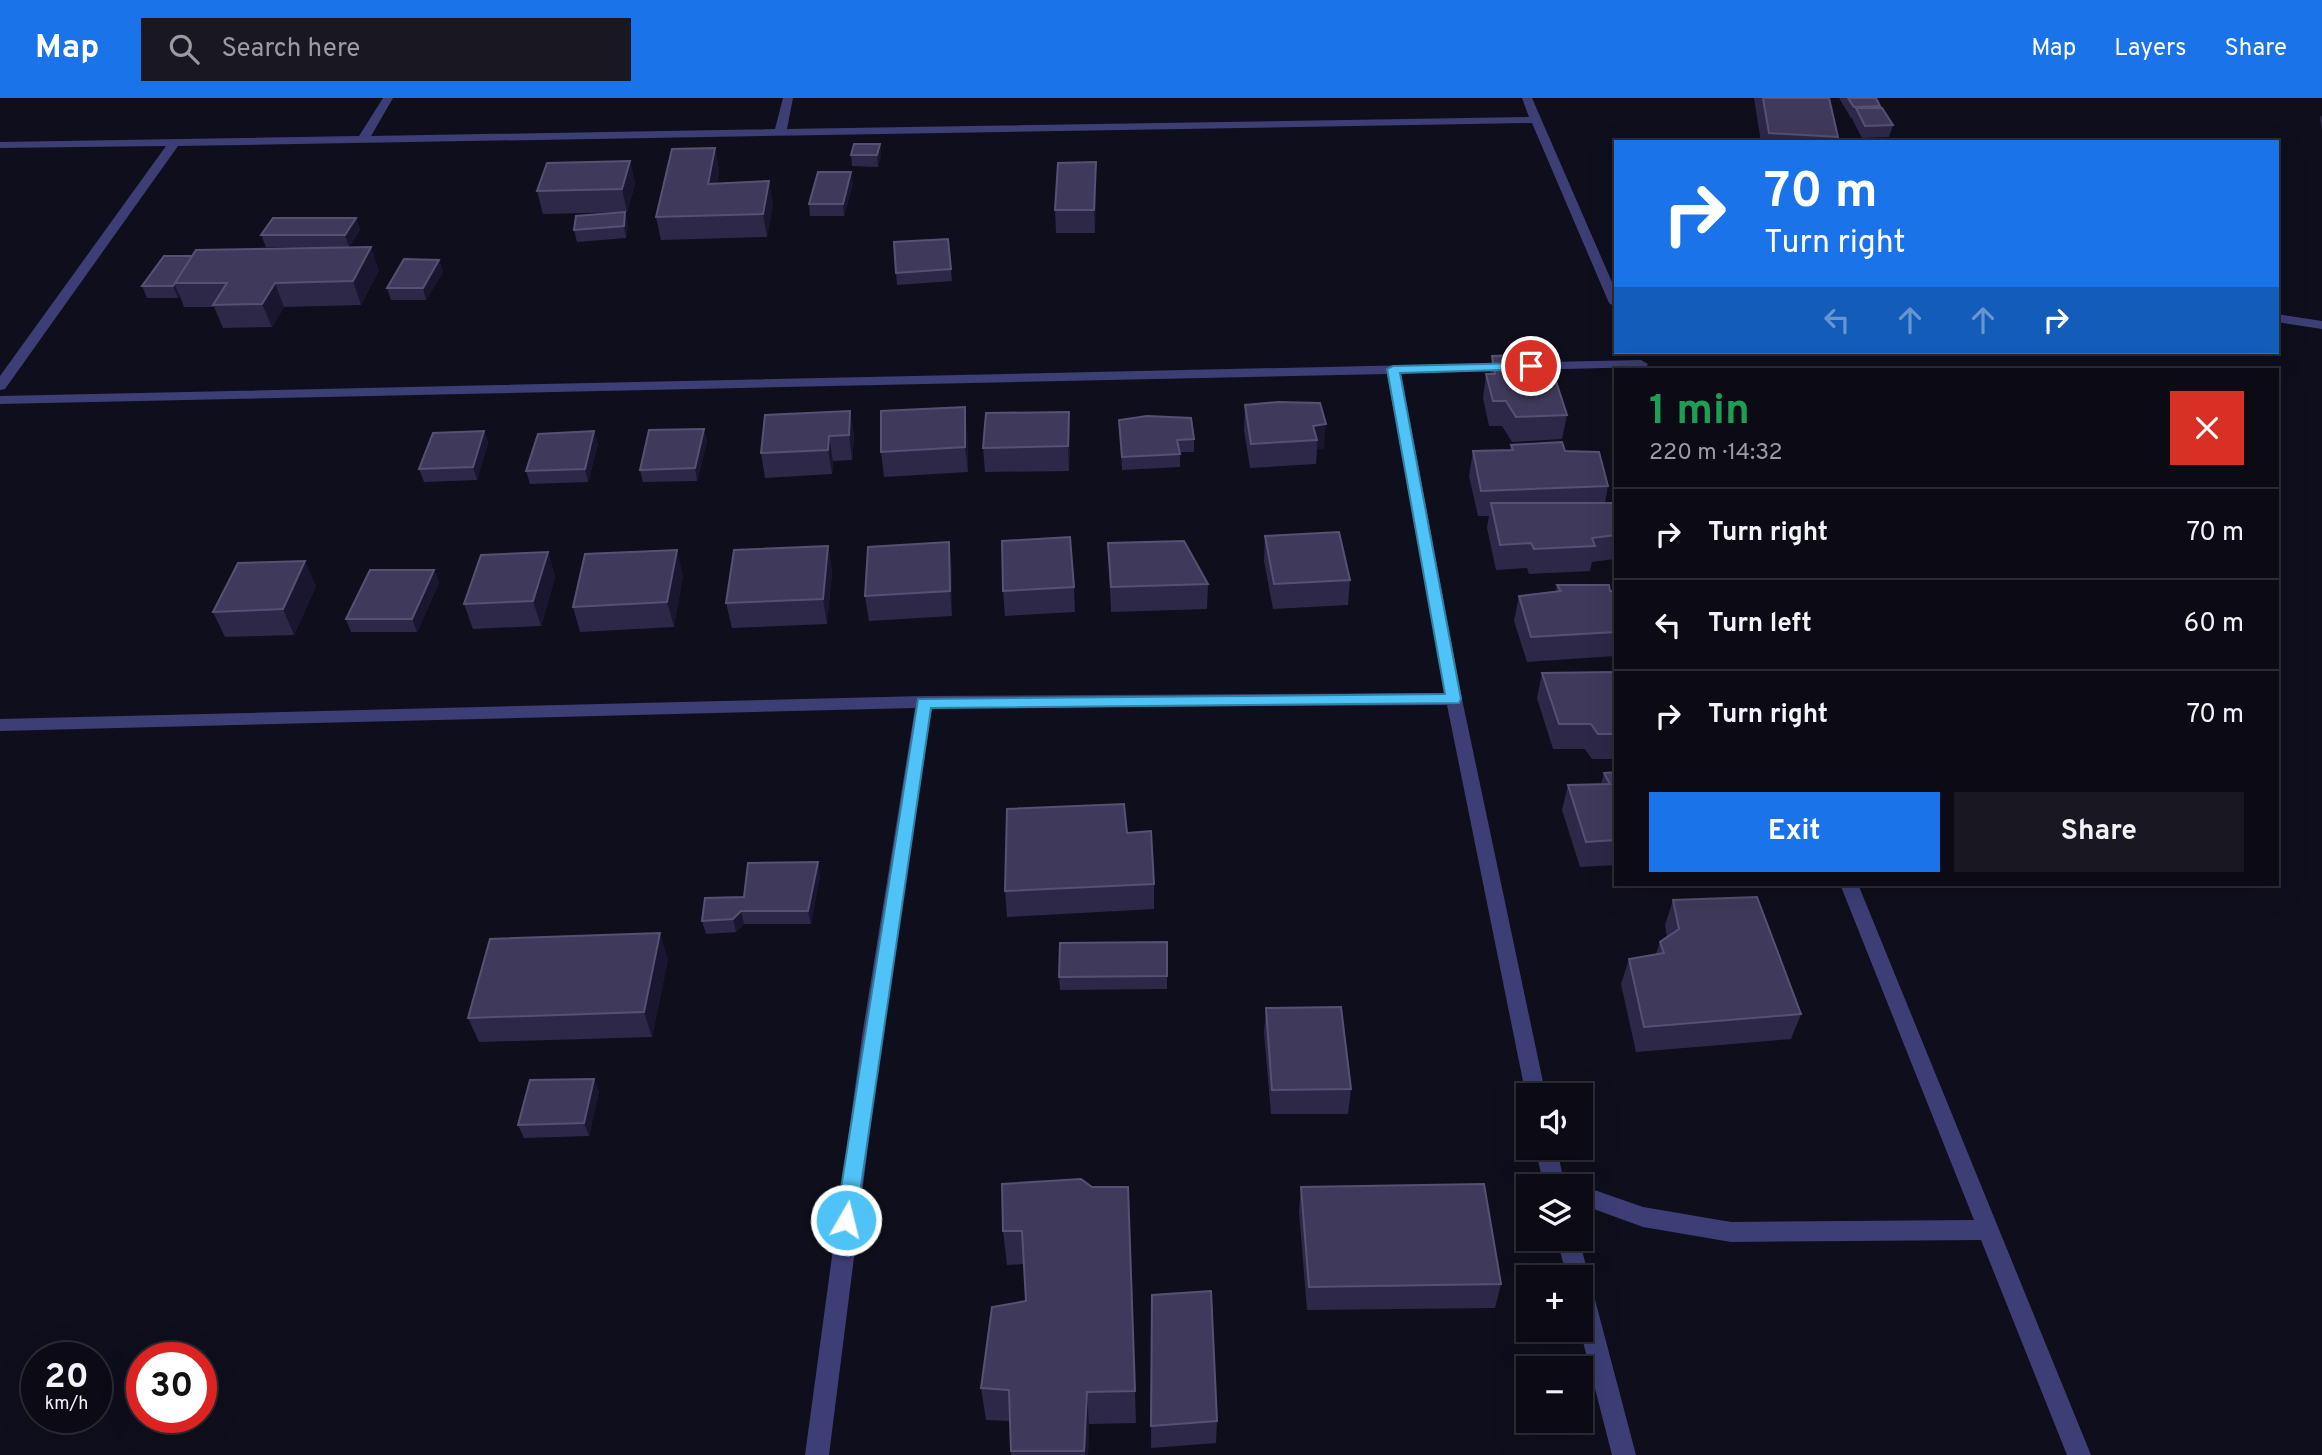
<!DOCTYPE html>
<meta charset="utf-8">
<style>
:root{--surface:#0b0a15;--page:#191822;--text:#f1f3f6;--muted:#9a9aa0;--line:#2b2b34;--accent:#1a73e8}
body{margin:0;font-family:Overpass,sans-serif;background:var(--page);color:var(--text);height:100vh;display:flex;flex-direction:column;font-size:26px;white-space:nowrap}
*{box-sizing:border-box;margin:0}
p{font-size:23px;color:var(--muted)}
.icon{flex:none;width:38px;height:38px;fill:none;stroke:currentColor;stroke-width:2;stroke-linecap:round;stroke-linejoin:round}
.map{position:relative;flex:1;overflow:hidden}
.details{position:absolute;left:1614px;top:270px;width:665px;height:518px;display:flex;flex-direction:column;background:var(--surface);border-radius:0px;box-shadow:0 7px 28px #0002,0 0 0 2px var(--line)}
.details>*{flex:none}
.hud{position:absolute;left:1614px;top:42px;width:665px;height:214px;border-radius:0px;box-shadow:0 7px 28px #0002,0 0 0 2px var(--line);background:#1a73e8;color:#fff;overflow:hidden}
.controls{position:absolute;left:1516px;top:985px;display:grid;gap:14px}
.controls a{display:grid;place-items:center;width:77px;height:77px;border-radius:0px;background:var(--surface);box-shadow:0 7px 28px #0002,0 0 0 2px var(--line);font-size:35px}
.speed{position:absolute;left:21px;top:1244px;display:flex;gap:14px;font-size:35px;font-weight:700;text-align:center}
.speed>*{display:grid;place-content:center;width:91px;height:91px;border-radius:50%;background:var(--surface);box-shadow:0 7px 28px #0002,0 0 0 2px var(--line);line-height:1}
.speed small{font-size:18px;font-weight:400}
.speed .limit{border:10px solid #d22;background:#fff;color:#111}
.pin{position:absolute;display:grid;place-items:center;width:60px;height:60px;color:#fff;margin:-30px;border:4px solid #fff;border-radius:50%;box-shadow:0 2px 7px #0007}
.me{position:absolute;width:77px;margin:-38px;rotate:8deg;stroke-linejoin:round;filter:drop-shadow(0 0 5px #0008)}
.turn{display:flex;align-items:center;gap:24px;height:147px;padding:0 35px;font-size:32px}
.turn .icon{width:91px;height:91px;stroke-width:2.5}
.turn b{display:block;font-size:49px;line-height:60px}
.lanes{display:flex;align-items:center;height:66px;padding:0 35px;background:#0003;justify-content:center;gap:35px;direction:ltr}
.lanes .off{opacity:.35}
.round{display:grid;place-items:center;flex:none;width:74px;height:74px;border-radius:0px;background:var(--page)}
.headline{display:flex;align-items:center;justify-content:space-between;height:119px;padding:0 35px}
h1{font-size:42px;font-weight:700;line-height:52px;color:#1e9e55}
.action{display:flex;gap:14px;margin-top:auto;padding:14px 35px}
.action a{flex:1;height:80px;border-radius:0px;background:var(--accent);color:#fff;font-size:28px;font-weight:700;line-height:80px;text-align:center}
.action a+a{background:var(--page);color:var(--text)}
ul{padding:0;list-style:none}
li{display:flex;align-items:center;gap:21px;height:91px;padding:0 35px;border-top:2px solid var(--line)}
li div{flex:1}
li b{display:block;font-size:26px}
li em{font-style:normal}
header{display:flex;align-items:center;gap:42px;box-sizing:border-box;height:98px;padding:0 35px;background:var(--accent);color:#fff}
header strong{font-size:33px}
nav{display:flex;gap:38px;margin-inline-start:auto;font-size:24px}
.search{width:490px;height:63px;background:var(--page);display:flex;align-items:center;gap:18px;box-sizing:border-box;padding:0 24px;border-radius:0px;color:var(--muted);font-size:26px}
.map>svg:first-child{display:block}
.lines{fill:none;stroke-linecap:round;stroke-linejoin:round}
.street{fill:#3d3e76;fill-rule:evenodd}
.wall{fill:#2d2848}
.shaded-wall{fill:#1a162f}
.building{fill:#3f3a5b;stroke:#565174;stroke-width:2}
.route{fill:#4fc3f7;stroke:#337fa1;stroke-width:2}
</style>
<header>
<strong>Map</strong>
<div class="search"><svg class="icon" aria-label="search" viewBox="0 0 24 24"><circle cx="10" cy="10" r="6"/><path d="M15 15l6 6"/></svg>Search here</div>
<nav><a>Map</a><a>Layers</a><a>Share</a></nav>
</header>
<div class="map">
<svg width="2322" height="1357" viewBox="0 0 2322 1357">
<rect width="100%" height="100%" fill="#0f0e1c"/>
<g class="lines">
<g class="street">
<polygon points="383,0 393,0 371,38 775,31 783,0 793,0 787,31 1529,19 1522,0 1532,0 1615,191 1615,209 1609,205 1532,25 178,48 5,291 0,292 0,278 166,48 0,50 0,44 359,38"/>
<polygon points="2277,216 2322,223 2322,231 2277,224"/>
<polygon points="1641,262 1648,266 1646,269 1401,275 1462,601 1546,998 1528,998 1528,1002 1526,998 1447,607 932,610 882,938 829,1357 805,1357 862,938 915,610 0,633 0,621 924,598 1445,595 1387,276 0,306 0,298"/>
<polygon points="1840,786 1858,786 2091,1357 2067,1357 1981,1142 1731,1144 1643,1129 1580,1106 1580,1088 1575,1088 1580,1087 1643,1109 1731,1124 1974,1122"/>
<polygon points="1535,1050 1557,1050 1563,1080 1568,1081 1570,1088 1544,1088"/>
<polygon points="1557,1141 1579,1141 1636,1357 1612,1357 1580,1232 1580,1180 1567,1180"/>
</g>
</g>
<g class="wall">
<polygon points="1754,0 1829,0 1838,39 1837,44 1761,44"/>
<polygon points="1839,0 1876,0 1880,8 1880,10 1893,27 1889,39 1862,40 1852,21 1853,20 1851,20"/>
<polygon points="2322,17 2322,32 2320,20"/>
<polygon points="880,46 881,58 878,69 852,68 851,57"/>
<polygon points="715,50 719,72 717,85 773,106 767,139 661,142 656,119"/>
<polygon points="630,63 635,86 627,114 543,116 537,93"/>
<polygon points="1096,64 1095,135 1056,135 1055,112"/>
<polygon points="853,85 844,118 810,118 809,106"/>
<polygon points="356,120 360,132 349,149 266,149 261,137"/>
<polygon points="628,126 626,140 577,144 574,132"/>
<polygon points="948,141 952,183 897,187 896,175"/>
<polygon points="439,162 443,174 426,202 391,202 387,190"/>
<polygon points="379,172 361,207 284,209 272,229 223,230 214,209 184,209 180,198 178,200 147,200 142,188"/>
<polygon points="1492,258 1567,317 1562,341 1512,344 1502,328 1489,328 1483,300 1486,276 1490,276"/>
<polygon points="1320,305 1324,350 1317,351 1316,366 1250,370 1244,332 1245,307"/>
<polygon points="850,313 854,338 852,362 833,363 832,376 765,380 761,355"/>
<polygon points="1069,314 1070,338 1069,373 985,374 983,350"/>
<polygon points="1119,322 1194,341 1194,354 1180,354 1180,369 1122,372"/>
<polygon points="704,331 707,344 697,383 643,384 640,372"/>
<polygon points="484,333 488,345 477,382 424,384 419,371"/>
<polygon points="967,333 968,374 884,379 881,354"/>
<polygon points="598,346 588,384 530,386 526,373"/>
<polygon points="1511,347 1608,388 1605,405 1615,408 1615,461 1592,464 1590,473 1529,476 1527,470 1496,472 1487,430 1489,418 1478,418 1469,378 1473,353 1510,352"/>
<polygon points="1265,438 1350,482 1348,507 1273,511 1264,463"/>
<polygon points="1108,445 1208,486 1207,511 1111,514"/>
<polygon points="828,448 832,473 827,526 732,530 726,505"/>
<polygon points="548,454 555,479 541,528 473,531 464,506"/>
<polygon points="952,469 952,518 869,523 865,498"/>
<polygon points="434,472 439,485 417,534 351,534 346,521"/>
<polygon points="683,477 674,529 580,534 573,509"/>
<polygon points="1557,487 1615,493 1615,558 1527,564 1514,523 1519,498 1556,494"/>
<polygon points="316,488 294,537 225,539 213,514"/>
<polygon points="1074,489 1075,514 1005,518 1003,493"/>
<polygon points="1615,574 1615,661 1592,661 1585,651 1553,651 1537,600 1542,575"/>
<polygon points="1615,674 1615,767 1580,769 1562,712 1568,687 1601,686 1604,675"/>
<polygon points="1127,735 1154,786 1154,811 1007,819 1005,793"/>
<polygon points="820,777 811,826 744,826 736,834 706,836 702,823 744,799"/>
<polygon points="1673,802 1801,916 1791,941 1636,954 1621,886 1629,861 1656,856 1660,844 1667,839 1665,827"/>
<polygon points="1167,844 1167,891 1060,892 1059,879"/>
<polygon points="668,861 652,939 479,944 468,920"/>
<polygon points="1266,910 1351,991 1348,1016 1271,1016 1264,935"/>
<polygon points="599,993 589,1038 524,1040 518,1027"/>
<polygon points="1002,1086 1135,1293 1136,1325 1089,1326 1088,1357 1011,1357 1010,1323 986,1322 981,1290 1026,1203 1024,1166 1007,1167 1003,1133"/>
<polygon points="1301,1089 1501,1186 1495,1210 1307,1212 1299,1113"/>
<polygon points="1152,1197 1217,1323 1216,1345 1151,1350"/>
</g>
<g class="shaded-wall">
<polygon points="880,46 881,58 878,69 877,57"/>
<polygon points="715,50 719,72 712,108 708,86"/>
<polygon points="630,63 635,86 627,114 622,91"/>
<polygon points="1096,64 1096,87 1095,135 1094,112"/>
<polygon points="851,74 853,85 844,118 843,106"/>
<polygon points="769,83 773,106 767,139 763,116"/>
<polygon points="625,114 628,126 626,140 624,128"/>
<polygon points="356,120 360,132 349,149 345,137"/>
<polygon points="371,149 379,172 361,207 353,183"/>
<polygon points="439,162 443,174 426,202 423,190"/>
<polygon points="275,185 284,209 272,229 262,206"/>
<polygon points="174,186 180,198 178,200 173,188"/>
<polygon points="965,309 967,333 968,374 965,349"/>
<polygon points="850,313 854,338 852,362 849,337"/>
<polygon points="1069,314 1070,338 1069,373 1068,348"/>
<polygon points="1326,326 1324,350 1317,351 1317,342 1313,328"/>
<polygon points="704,331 707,344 697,383 695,370"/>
<polygon points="484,333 488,345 477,382 473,369"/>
<polygon points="594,333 598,346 588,384 585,371"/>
<polygon points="829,338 833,363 832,376 828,352"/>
<polygon points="949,444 952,469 952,518 950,493"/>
<polygon points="828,448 832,473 827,526 823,501"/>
<polygon points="677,452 683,477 674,529 667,504"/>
<polygon points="548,454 555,479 541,528 533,503"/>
<polygon points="305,463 316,488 294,537 283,511"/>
<polygon points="434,472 439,485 417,534 412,521"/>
<polygon points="818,764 820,777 811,826 808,813"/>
<polygon points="741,813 744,826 736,834 733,821"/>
<polygon points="660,835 668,861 652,939 644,914"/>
<polygon points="594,981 599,993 589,1038 584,1025"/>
<polygon points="1087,1294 1089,1326 1088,1357 1085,1357"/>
</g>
<g class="building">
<polygon points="1763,0 1829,0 1838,39 1769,35"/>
<polygon points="1848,0 1876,0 1880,8 1854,9"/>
<polygon points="1856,10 1882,10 1893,27 1865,28"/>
<polygon points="854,46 880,46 877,57 851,57"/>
<polygon points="715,50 708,86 769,83 763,116 656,119 672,51"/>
<polygon points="630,63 622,91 537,93 547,65"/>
<polygon points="1096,64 1094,112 1055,112 1058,65"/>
<polygon points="818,74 851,74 843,106 809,106"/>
<polygon points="625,114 624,128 574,132 576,118"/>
<polygon points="273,120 356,120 345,137 261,137"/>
<polygon points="948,141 951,171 896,175 894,144"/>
<polygon points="371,149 353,183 275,185 262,206 213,207 227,185 174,185 196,152"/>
<polygon points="164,158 192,158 173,188 142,188"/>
<polygon points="404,161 439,162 423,190 387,190"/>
<polygon points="1547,256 1567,317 1516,319 1506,303 1493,303 1486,276 1495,276 1492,258"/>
<polygon points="1278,304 1320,305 1326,326 1313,328 1317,342 1251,346 1245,307"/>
<polygon points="965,309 965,349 881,354 881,313"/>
<polygon points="850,313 849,337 829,338 828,352 761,355 765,317"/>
<polygon points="1069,314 1068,348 983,350 986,315"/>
<polygon points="1147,318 1191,320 1194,341 1177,342 1180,356 1122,359 1119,322"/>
<polygon points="704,331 695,370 640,372 649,332"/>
<polygon points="484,333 473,369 419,371 433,335"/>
<polygon points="594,333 585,371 526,373 538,336"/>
<polygon points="1562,344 1565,353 1599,354 1608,388 1481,393 1473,353 1513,352 1511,347"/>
<polygon points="1491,405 1614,405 1615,408 1615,437 1592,440 1595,448 1534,451 1531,445 1500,447"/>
<polygon points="1339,434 1350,482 1274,486 1265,438"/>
<polygon points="1070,439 1074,489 1003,493 1002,443"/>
<polygon points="1184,443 1208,486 1111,489 1108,445"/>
<polygon points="949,444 950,493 865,498 868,449"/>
<polygon points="828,448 823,501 726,505 734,452"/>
<polygon points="677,452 667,504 573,509 585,456"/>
<polygon points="548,454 533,503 464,506 481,457"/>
<polygon points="305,463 283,511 213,514 238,465"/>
<polygon points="370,472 434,472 412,521 346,521"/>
<polygon points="1557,487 1609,487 1610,493 1615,493 1615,534 1531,539 1519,498 1561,493"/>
<polygon points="1615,574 1615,636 1598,636 1591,626 1559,626 1542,575"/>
<polygon points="1615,674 1615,742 1586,744 1568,687 1610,686 1604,675"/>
<polygon points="1124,706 1127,735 1151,733 1154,786 1005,793 1007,711"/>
<polygon points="818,764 808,813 741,813 733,821 702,823 705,800 744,799 748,765"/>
<polygon points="1757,799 1801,916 1644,929 1629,861 1664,855 1660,844 1679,831 1673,802"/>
<polygon points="660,835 644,914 468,920 490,841"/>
<polygon points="1167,844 1167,878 1059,879 1060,845"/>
<polygon points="1341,909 1351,991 1272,992 1266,910"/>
<polygon points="594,981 584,1025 518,1027 530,982"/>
<polygon points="1081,1081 1092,1089 1128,1089 1135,1293 1087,1294 1084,1353 1011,1353 1009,1292 981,1290 992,1209 1026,1203 1022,1133 1003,1133 1002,1086"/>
<polygon points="1484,1086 1501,1186 1309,1189 1301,1089"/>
<polygon points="1211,1193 1217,1323 1151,1328 1152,1197"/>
</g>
<polygon class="route" points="1531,265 1535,266 1535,271 1400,275 1461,601 1459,605 931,610 856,1122 853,1128 846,1130 839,1128 836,1122 918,601 1445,596 1387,271 1393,268"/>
</svg>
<div class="controls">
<a><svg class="icon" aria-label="sound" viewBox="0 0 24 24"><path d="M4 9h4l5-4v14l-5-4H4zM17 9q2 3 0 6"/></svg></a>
<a><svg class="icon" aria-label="layers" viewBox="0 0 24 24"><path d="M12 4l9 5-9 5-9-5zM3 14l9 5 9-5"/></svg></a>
<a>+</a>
<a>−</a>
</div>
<div class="speed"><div>20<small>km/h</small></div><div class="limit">30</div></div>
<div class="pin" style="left:1531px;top:268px;background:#d93025"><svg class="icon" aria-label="arrive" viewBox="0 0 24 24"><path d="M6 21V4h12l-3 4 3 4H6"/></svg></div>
<svg class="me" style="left:846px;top:1122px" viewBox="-20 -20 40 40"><circle r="17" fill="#4fc3f7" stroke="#fff" stroke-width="3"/><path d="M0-11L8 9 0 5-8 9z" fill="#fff"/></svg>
<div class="hud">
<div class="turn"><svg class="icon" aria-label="right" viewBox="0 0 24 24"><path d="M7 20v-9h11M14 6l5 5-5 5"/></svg><div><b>70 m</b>Turn right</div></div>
<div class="lanes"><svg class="icon off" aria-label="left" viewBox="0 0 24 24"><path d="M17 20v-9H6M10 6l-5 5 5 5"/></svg><svg class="icon off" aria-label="ahead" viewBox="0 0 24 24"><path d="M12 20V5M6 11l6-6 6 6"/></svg><svg class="icon off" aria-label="ahead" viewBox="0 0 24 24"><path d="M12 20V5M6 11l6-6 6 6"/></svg><svg class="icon" aria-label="right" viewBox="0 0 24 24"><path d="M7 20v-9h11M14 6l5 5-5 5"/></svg></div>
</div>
<section class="details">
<div class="headline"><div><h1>1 min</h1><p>220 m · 14:32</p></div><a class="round" style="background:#d93025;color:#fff"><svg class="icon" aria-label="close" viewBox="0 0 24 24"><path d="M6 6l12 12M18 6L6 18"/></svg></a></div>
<ul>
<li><svg class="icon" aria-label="right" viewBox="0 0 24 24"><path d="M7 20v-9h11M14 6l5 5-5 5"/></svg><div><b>Turn right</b></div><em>70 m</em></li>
<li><svg class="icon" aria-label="left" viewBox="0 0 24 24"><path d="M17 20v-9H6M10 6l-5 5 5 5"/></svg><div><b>Turn left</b></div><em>60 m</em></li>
<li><svg class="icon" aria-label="right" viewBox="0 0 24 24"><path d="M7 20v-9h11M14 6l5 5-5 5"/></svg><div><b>Turn right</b></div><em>70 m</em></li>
</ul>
<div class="action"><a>Exit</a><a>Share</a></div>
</section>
</div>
